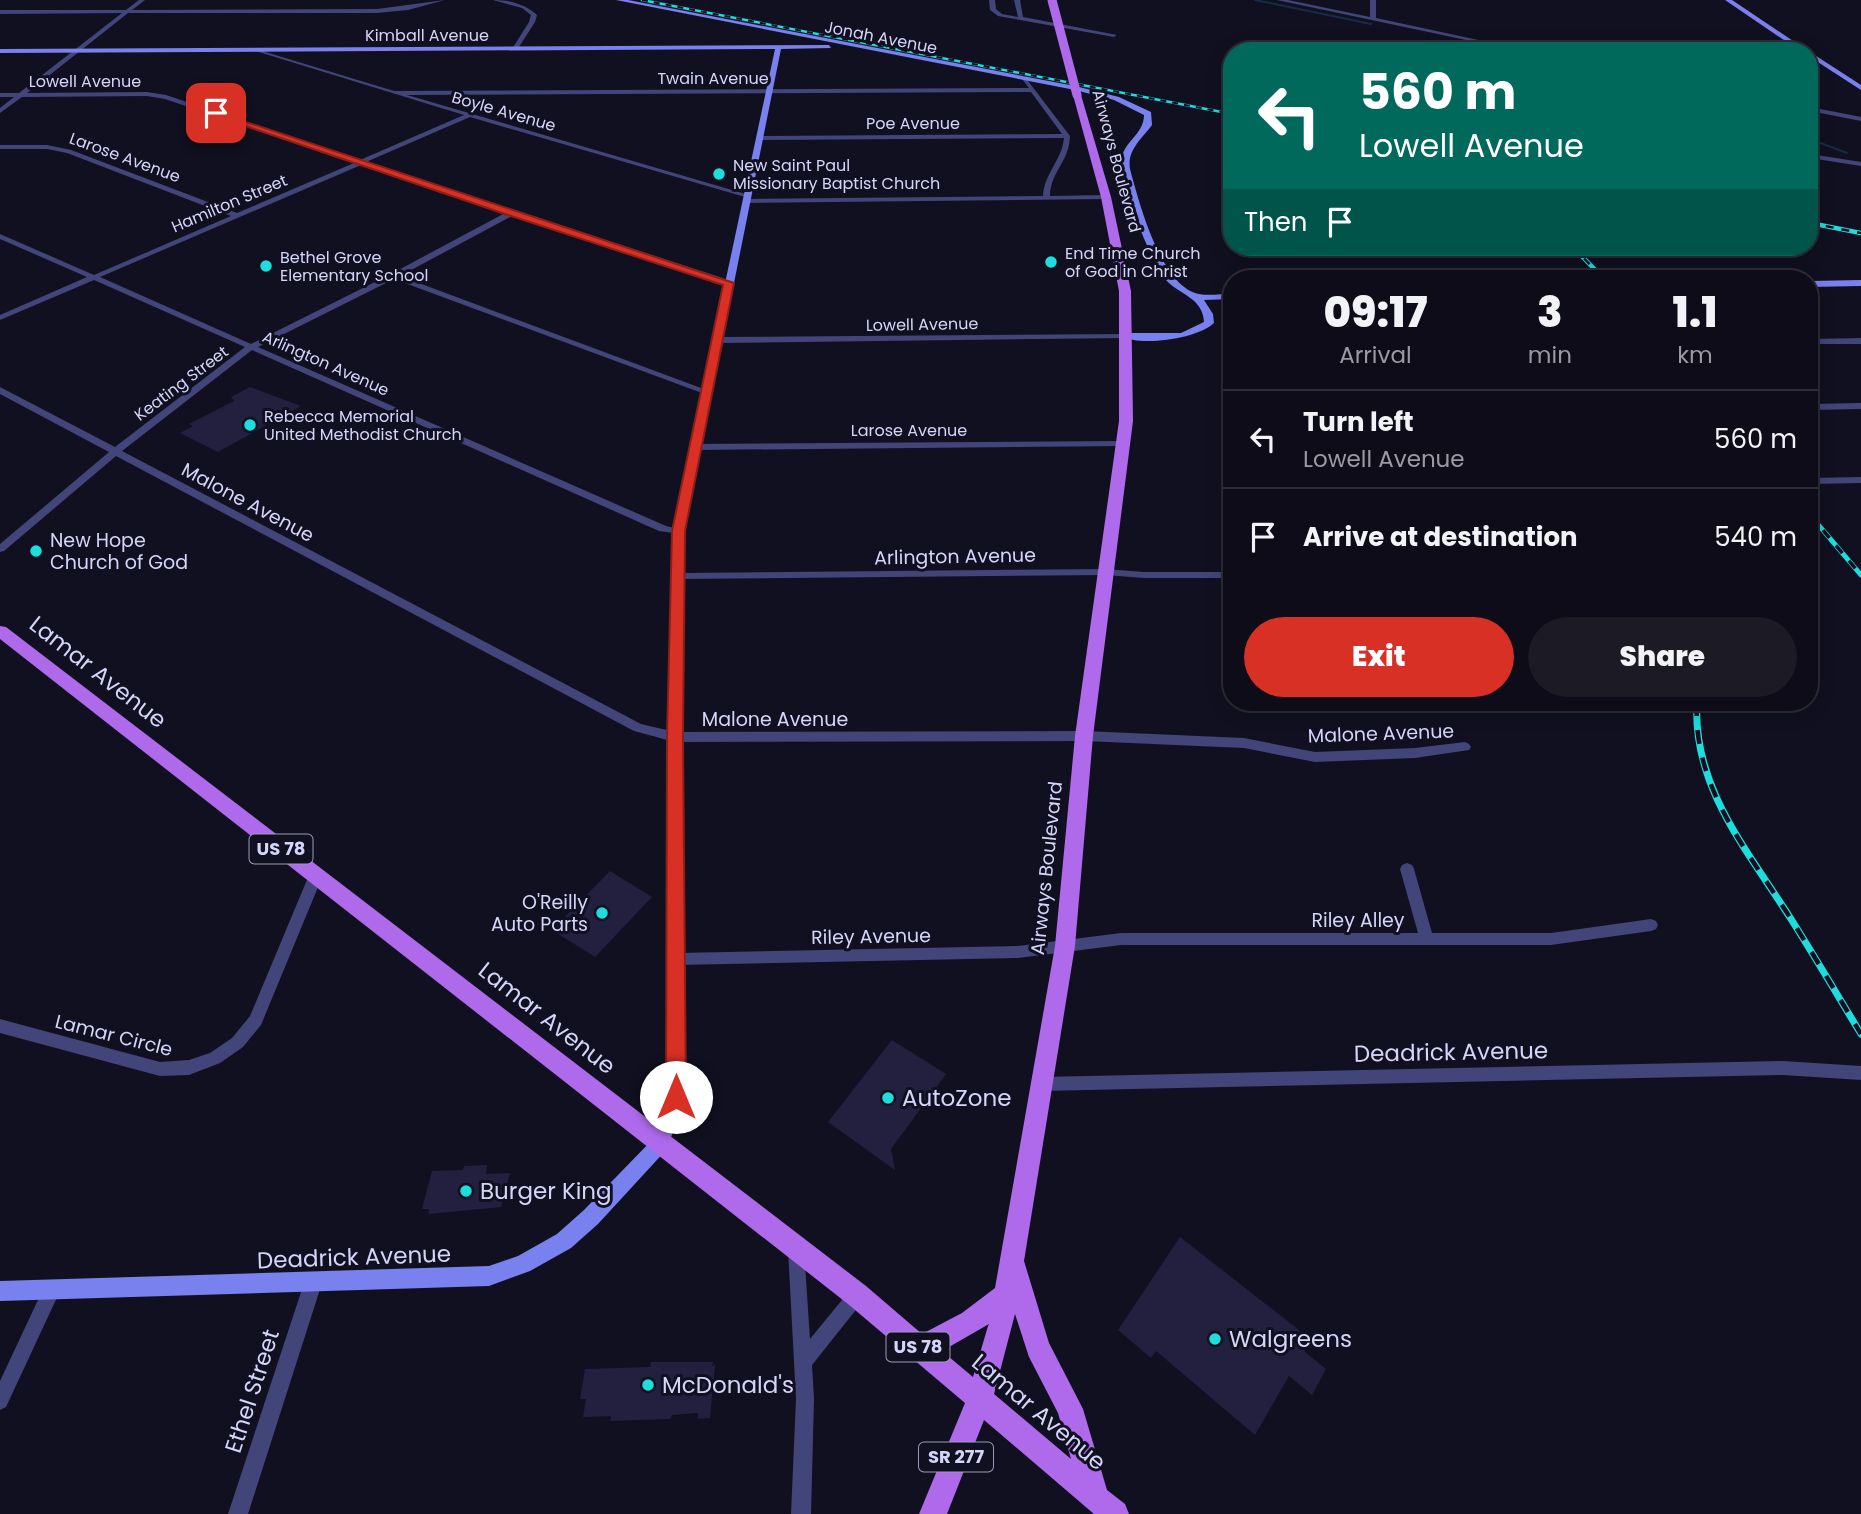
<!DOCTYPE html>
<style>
:root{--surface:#0d0c18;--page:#1b1a25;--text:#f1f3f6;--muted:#9a9ba2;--line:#2d2c37;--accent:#d93025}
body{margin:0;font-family:Poppins,sans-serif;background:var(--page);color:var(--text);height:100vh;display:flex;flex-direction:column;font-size:26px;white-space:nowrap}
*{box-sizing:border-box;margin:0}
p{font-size:23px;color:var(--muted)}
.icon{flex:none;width:38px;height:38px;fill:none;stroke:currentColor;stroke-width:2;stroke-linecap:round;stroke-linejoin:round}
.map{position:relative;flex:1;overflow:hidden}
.details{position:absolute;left:1223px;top:270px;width:595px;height:441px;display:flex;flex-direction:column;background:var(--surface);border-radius:28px;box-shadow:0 4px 18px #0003,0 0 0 2px var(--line)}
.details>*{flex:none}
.guide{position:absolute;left:1223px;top:42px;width:595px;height:214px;border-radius:28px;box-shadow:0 4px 18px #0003,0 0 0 2px var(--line);background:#00695c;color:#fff;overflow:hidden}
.pin{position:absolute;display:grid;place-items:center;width:60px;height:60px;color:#fff;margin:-30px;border-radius:14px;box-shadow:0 4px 10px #0006}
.me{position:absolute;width:77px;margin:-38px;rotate:0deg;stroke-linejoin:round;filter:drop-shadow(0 0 5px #0008)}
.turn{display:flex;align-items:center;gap:24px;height:147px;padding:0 21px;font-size:32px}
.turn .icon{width:91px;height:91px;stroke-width:2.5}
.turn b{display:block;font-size:49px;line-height:60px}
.then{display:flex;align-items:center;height:66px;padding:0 21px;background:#0003;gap:14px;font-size:26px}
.eta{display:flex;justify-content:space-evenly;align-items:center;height:119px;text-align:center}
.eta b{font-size:42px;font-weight:800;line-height:49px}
.cta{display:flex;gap:14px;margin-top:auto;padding:14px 21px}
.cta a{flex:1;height:80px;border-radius:42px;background:var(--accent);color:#fff;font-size:28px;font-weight:800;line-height:80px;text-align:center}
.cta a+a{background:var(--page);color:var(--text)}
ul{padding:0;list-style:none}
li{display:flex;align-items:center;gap:21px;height:98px;padding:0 21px;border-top:2px solid var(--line)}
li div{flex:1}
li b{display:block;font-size:26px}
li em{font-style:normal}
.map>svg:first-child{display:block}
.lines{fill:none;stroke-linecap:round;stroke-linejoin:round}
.stream{stroke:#162c45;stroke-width:2}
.building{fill:#221f3f}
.street{fill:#414579;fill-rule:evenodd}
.secondary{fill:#7881ed;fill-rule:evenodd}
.primary{fill:#ae6aeb;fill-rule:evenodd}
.rail-far3-casing{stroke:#1ddddd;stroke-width:2.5}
.rail-far2-casing{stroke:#1ddddd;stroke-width:4.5}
.rail-far1-casing{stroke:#1ddddd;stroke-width:5}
.rail-casing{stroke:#1ddddd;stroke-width:7}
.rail-far3{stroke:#111020;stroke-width:2;stroke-dasharray:6;stroke-linecap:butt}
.rail-far2{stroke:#111020;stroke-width:2.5;stroke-dasharray:8;stroke-linecap:butt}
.rail-far1{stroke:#111020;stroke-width:3.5;stroke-dasharray:10;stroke-linecap:butt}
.rail{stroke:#111020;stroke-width:4.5;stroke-dasharray:14;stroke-linecap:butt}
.primary-bridge{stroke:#ae6aeb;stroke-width:9}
.route{fill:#d93025;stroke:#8d1f18;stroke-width:2}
.poi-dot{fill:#1ddddd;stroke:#111020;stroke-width:2.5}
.labels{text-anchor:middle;stroke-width:6;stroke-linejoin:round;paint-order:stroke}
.far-street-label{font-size:16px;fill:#d5d5f9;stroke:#111020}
.far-poi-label{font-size:16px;fill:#d5d5f9;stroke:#111020;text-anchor:start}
.shield{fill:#111020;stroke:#9a9ab8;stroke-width:2}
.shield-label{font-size:18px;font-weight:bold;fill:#d5d5f9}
.street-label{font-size:19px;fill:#d5d5f9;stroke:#111020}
.poi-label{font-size:19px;fill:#d5d5f9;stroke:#111020;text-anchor:start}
.near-street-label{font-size:23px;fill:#d5d5f9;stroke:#111020}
.near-poi-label{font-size:23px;fill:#d5d5f9;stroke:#111020;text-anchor:start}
</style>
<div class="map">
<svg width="1861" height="1514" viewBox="0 0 1861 1514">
<rect width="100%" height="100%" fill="#111020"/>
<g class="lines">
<g class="stream">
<polyline points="1255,0 1371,24"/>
<polyline points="1497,49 1505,51"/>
<polyline points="1810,139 1847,153"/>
</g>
</g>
<g class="building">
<polygon points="250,387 301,406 218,452 180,433 193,426 189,424 234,401 231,397"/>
<polygon points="610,871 652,897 595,957 552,930"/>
<polygon points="892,1040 946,1074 891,1149 895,1170 828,1122"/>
<polygon points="487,1165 486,1174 510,1173 501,1207 429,1214 429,1209 422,1209 432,1171 463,1170 464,1166"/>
<polygon points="1180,1237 1299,1330 1305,1352 1326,1369 1312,1395 1289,1376 1255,1435 1156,1351 1151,1358 1118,1330"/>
<polygon points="651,1362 713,1362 712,1366 715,1365 710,1418 698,1419 698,1413 672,1415 670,1419 610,1421 611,1416 583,1417 586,1399 580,1399 585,1369 650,1367"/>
</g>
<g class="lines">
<g class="street">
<path d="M139,0H145L132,10L377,9L445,0L408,10L377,13H128L27,93L147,92L166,95L360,160L464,115L252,50V48L394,91L1029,88L1022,79L1025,77L1070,136C1069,163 1051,170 1050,196L1106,195L1110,197L1106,199L747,203L743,201L747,199L1043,196C1044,174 1062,160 1064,138L760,140L757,138L760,136L1062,134L1031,92L407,95L749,195V197H745L470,117L366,162L732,281V285H726L512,216L400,276L709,391L702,393L394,279L258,347L666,526L682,530V534L659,531L252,350L122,451L641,724L675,732L1084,731L1244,738L1315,752L1415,748L1465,742L1469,744L1471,747L1469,750L1415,758L1315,762L1244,748L1084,741L675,742L634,731L116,456L4,551L0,552V544L109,452L0,394V387L115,447L245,347L94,280L0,320V315L87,277L0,239V234L94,275L231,216L67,153L47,149H0V145H47L71,150L237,213L354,163L165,99L147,96L22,97L0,113V108L14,97H0V93H19L122,13L0,14V10H126ZM361,165L505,213L391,274L251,344L100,277Z"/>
<path d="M493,0C510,0 525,4 537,15L535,22L517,50L512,49L529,22L531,15L522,8Z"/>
<polygon points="989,0 995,0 996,9 1002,14 1018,17 1014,0 1020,0 1023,17 1117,35 1114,37 998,16 990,10"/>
<polygon points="1277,0 1288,0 1370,17 1370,0 1376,0 1376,18 1530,51 1518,51"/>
<polygon points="1810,107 1861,117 1861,121 1810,111"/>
<polygon points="1810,154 1861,162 1861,166 1810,158"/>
<polygon points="1129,334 1130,336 1126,338 718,343 714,340 718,337"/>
<polygon points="1861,338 1861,344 1810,344 1810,339"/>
<polygon points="1861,403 1861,409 1810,410 1810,404"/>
<polygon points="1122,441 1125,442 1125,446 696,450 691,447 696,444"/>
<polygon points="1861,477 1861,483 1810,484 1810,478"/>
<polygon points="1105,569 1144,572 1232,572 1232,578 1144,578 1105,575 678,579 673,576 678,573"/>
<polygon points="1407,863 1412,865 1414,869 1432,933 1551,933 1651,919 1656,921 1658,925 1656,929 1651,931 1551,945 1121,945 1018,958 677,965 672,963 670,959 672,955 677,953 1018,946 1121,933 1418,933 1400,869 1402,865"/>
<polygon points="316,869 321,871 323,875 261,1025 243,1047 220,1063 189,1075 160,1076 0,1033 0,1019 160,1062 189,1060 210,1053 232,1038 250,1016 309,875 311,871"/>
<polygon points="1783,1061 1861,1066 1861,1080 1783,1075 1041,1091 1036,1089 1033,1084 1036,1079 1041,1077"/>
<polygon points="796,1241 802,1243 804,1249 810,1339 851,1289 857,1286 863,1289 866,1295 863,1301 812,1365 814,1399 811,1514 791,1514 796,1399 788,1249 790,1243"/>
<polygon points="313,1274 319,1277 322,1283 248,1514 228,1514 304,1283 307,1277"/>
<polygon points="51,1282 57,1285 60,1291 6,1407 0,1410 0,1381 45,1285"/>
</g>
<g class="secondary">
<path d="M616,0H628L1075,86L1119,97L1151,112L1152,125C1141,140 1127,150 1130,169C1139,202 1161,287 1199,294C1209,296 1222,294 1232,293V299L1204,300L1213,314L1214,323C1197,339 1140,347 1121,336L1126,333H1181L1204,322C1203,298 1180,295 1166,280C1151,263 1121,184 1121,162C1122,142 1144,135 1144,115L1114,100L1075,90Z"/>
<polygon points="1725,0 1732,0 1808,51 1800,51"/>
<polygon points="829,45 831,48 781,49 684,532 682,737 685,1097 667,1149 598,1224 571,1248 530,1271 489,1286 0,1301 0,1281 489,1266 518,1256 557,1234 584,1210 654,1138 667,1097 668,737 672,532 775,49 0,53 0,49"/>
<polygon points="1810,52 1861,85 1861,90 1810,57"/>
<polygon points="1861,280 1861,286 1810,287 1810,281"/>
</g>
<path class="primary" d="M1077,92L1081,95L1111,197L1131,291L1133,421L1093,736L1075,946L1024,1261L1049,1343L1083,1409L1107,1490L1125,1504L1129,1514H1094L984,1420L947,1514H919L965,1403L848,1304L0,639V626L6,627L866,1286L922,1334L962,1313L995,1288L1055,946L1075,736L1119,421V291L1101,197L1073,95ZM1015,1314L1029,1357L1058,1413L1071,1459L994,1394ZM989,1324L988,1326L973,1377L942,1351Z"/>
<defs>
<polyline id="rail-far3" points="642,0 1232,114"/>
<g id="rail-far2">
<polyline points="1810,223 1861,233"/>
<polyline points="1573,247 1603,278"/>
</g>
<polyline id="rail-far1" points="1810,515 1861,575"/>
<path id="rail" d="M1697,702C1692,787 1748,851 1791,919C1815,957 1838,996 1861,1034"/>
</defs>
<use href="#rail-far3" class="rail-far3-casing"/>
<use href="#rail-far2" class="rail-far2-casing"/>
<use href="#rail-far1" class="rail-far1-casing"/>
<use href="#rail" class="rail-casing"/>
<use href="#rail-far3" class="rail-far3"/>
<use href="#rail-far2" class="rail-far2"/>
<use href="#rail-far1" class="rail-far1"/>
<use href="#rail" class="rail"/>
<polyline class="primary-bridge" points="1052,0 1077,95"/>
</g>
<polygon class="route" points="213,111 734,283 685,531 683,737 686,1097 683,1104 676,1107 669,1104 666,1097 667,737 672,531 723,285 508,215 213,115"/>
<g class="poi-dot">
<circle cx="719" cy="174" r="7"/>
<circle cx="1051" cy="262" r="7"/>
<circle cx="266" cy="266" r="7"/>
<circle cx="250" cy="425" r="7"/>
<circle cx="36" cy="551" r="7"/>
<circle cx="602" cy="913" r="7"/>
<circle cx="888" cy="1098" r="7"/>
<circle cx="466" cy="1191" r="7"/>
<circle cx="1215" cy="1339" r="7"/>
<circle cx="648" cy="1385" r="7"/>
</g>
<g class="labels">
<g class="far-street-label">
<text x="427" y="41">Kimball Avenue</text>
<text transform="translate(881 37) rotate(11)" y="6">Jonah Avenue</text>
<text x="713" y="84">Twain Avenue</text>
<text x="85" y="87">Lowell Avenue</text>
<text transform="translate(504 111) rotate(16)" y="6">Boyle Avenue</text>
<text x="913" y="129">Poe Avenue</text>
<text transform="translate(125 157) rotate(20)" y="6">Larose Avenue</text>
<text transform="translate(1117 161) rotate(75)" y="6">Airways Boulevard</text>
<text transform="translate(229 203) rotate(-23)" y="6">Hamilton Street</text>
<text transform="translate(922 324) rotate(-1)" y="6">Lowell Avenue</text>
<text transform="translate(326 363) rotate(24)" y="6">Arlington Avenue</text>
<text transform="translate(181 383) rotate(-37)" y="6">Keating Street</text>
<text x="909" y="436">Larose Avenue</text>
</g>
<g class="far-poi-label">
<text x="733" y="171">New Saint Paul<tspan x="733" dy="18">Missionary Baptist Church</tspan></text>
<text x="1065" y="259">End Time Church<tspan x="1065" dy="18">of God in Christ</tspan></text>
<text x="280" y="263">Bethel Grove<tspan x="280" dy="18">Elementary School</tspan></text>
<text x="264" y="422">Rebecca Memorial<tspan x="264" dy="18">United Methodist Church</tspan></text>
</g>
<g class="shield">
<rect x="249.5" y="834.5" width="63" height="29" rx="5"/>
<rect x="886.5" y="1332.5" width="63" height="29" rx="5"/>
<rect x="919" y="1442.5" width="74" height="29" rx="5"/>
</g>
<g class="shield-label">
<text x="281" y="855">US 78</text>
<text x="918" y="1353">US 78</text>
<text x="956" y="1463">SR 277</text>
</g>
<g class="street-label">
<text transform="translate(248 502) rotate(28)" y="7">Malone Avenue</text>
<text transform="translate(955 556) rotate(-1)" y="7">Arlington Avenue</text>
<text x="775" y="726">Malone Avenue</text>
<text transform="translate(1381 733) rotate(-2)" y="7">Malone Avenue</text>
<text transform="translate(1046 868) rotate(-84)" y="7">Airways Boulevard</text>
<text x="1358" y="927">Riley Alley</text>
<text transform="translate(871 936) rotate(-1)" y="7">Riley Avenue</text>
<text transform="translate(114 1035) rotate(14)" y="7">Lamar Circle</text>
</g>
<g class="poi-label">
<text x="50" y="547">New Hope<tspan x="50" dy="22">Church of God</tspan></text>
<text x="588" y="909" text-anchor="end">O'Reilly<tspan x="588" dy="22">Auto Parts</tspan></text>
</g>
<g class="near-street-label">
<text transform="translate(98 672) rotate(38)" y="8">Lamar Avenue</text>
<text transform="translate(547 1018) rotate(38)" y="8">Lamar Avenue</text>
<text transform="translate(1451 1052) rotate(-1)" y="8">Deadrick Avenue</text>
<text transform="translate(354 1257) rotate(-2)" y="8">Deadrick Avenue</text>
<text transform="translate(252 1391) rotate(-72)" y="8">Ethel Street</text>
<text transform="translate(1039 1412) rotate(40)" y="8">Lamar Avenue</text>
</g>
<g class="near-poi-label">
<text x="902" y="1106">AutoZone</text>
<text x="480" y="1199">Burger King</text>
<text x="1229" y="1347">Walgreens</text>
<text x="662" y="1393">McDonald's</text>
</g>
</g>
</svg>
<div class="pin" style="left:216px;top:113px;background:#d93025"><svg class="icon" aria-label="arrive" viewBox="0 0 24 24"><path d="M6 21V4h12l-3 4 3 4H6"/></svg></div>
<svg class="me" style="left:676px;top:1097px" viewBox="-20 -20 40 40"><circle r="19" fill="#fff"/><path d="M0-13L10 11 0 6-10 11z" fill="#d93025"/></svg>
<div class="guide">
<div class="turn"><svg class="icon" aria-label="left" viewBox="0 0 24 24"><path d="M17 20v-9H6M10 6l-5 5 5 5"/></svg><div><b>560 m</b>Lowell Avenue</div></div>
<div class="then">Then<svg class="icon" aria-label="arrive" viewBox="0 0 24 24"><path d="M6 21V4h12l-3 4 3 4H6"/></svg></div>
</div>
<section class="details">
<div class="eta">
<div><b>09:17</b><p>Arrival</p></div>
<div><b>3</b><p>min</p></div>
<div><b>1.1</b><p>km</p></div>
</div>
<ul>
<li><svg class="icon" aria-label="left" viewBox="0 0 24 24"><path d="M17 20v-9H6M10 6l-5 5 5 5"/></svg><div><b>Turn left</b><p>Lowell Avenue</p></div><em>560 m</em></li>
<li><svg class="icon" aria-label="arrive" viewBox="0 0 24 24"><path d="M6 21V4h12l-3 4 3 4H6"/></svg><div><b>Arrive at destination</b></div><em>540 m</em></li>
</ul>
<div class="cta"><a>Exit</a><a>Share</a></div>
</section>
</div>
